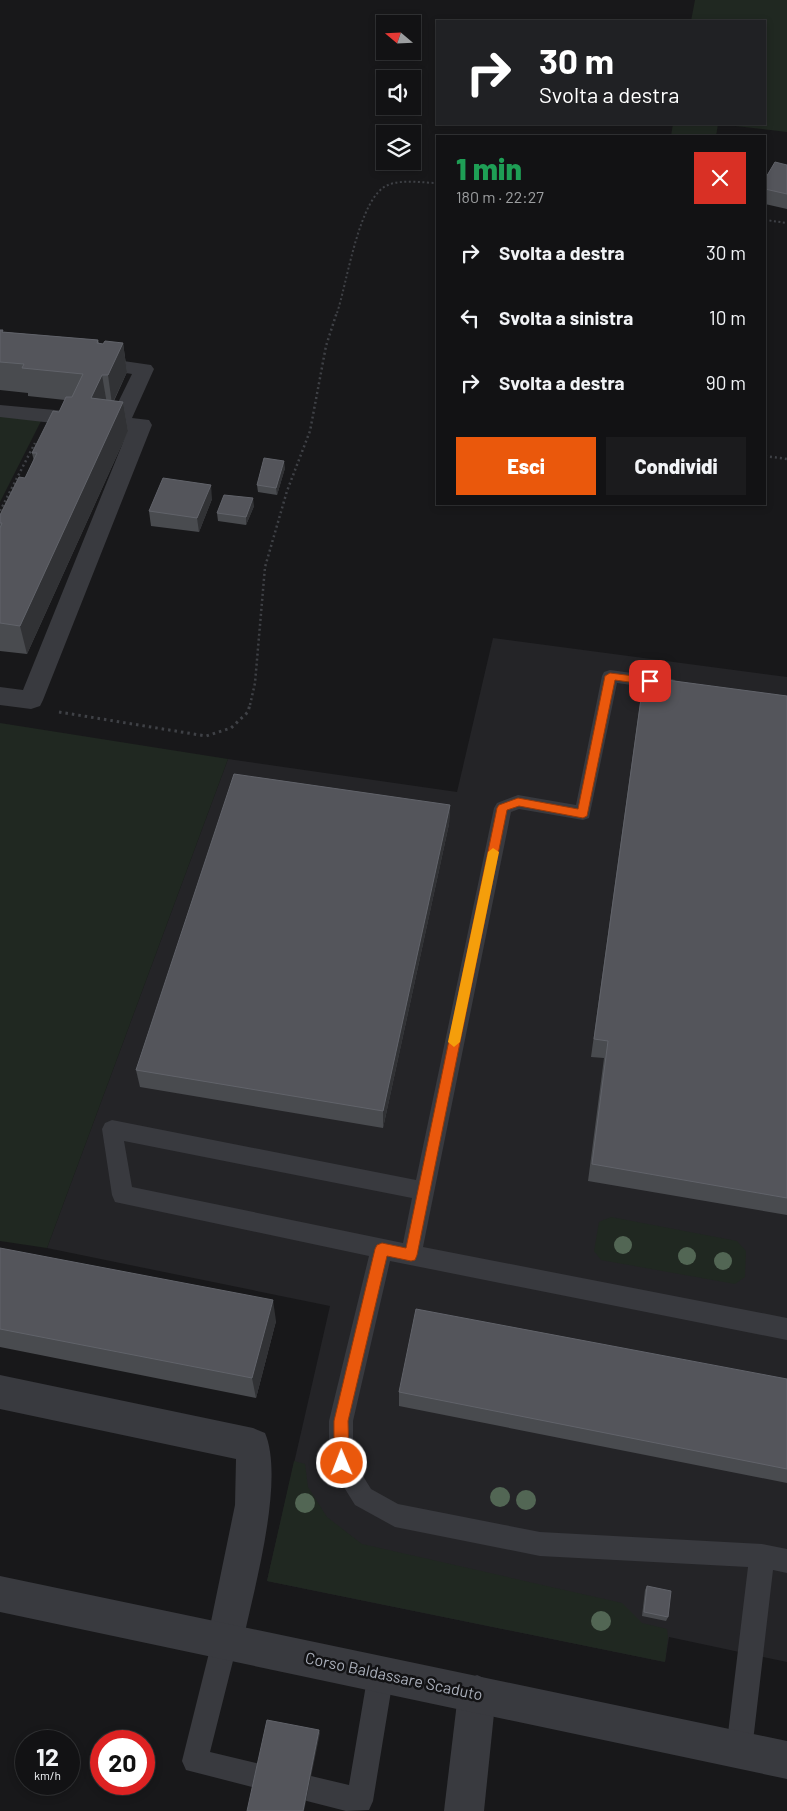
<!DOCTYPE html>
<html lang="it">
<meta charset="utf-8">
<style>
:root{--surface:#121214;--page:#1b1b1d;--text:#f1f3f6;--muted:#9c9ea0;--line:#313234;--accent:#ea580c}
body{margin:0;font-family:Barlow,sans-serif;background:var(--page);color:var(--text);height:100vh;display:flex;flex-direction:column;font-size:19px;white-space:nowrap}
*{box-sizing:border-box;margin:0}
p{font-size:16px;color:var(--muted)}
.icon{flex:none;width:28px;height:28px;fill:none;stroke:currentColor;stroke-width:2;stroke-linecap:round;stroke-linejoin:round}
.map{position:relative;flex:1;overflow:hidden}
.drawer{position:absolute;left:436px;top:135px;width:330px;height:370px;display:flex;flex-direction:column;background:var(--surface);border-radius:0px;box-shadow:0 2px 8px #0003,0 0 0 1px var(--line)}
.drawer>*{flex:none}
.top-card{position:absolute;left:436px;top:20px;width:330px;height:105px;border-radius:0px;box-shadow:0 2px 8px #0003,0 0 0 1px var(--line);background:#202124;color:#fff;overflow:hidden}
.needle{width:32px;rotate:289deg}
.fabs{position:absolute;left:376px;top:15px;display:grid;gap:10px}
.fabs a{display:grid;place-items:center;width:45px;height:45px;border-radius:0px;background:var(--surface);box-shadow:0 2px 8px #0003,0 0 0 1px var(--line);font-size:25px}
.speed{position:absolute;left:15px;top:1730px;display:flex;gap:10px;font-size:25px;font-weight:700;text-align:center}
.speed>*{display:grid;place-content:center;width:65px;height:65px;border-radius:50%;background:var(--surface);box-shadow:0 2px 8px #0003,0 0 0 1px var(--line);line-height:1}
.speed small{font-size:12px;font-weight:400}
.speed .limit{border:8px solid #d22;background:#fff;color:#111}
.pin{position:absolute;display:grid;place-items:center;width:42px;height:42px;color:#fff;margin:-21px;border-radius:10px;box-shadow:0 2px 8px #0006}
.me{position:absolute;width:55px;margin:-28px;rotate:359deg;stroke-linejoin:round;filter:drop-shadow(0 0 4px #0008)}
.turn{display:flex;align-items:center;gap:18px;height:105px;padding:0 20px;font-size:22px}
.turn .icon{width:65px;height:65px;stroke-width:2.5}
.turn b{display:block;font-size:35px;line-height:42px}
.round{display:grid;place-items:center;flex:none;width:52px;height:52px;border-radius:0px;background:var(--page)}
.head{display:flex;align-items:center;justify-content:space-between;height:85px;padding:0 20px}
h1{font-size:30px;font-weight:800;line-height:38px;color:#1e9e55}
.action{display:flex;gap:10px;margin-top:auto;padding:10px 20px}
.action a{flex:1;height:58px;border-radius:0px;background:var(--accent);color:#fff;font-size:20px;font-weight:800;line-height:58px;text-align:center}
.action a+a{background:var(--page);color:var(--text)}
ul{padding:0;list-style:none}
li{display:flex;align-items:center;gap:15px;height:65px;padding:0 20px}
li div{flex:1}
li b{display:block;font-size:19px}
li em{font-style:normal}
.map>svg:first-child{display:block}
.built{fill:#242427}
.green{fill:#202821}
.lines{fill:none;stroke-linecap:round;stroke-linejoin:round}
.path-far2{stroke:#3f4146;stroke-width:2;stroke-dasharray:2 2.5;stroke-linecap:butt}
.path-far1{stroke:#3f4146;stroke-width:2.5;stroke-dasharray:2 3;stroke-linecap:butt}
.path{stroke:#3f4146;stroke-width:3;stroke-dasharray:2.5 4;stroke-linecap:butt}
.service{fill:#393a3f;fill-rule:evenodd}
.minor{fill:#393a3f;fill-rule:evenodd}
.tertiary{fill:#393a3f;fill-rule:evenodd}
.tree{fill:#526654}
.wall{fill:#494b4f}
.shaded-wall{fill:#313235}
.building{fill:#54555b;stroke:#61636a}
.route{fill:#ea580c;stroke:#983908}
.slow{fill:#f59e0b}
.labels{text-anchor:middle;stroke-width:5;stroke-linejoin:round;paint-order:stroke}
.near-street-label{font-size:16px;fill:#aaafba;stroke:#131315}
</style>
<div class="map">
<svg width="787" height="1811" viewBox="0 0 787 1811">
<rect width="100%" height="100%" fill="#18181a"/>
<polygon class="built" points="493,638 787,677 787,1662 669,1637 665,1662 267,1581 330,1306 47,1248 228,759 457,792"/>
<g class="green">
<polygon points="695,0 787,0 787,132 718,124 716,136 671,136 673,124 765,124 765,21 691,21"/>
<polygon points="0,414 42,419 0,502"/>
<polygon points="0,723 228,759 47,1248 0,1241"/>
<polygon points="611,1217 737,1241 746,1251 745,1277 735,1284 601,1260 594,1251 599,1222"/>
<polygon points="294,1461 305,1464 308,1487 327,1517 362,1544 622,1603 642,1623 667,1629 668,1637 665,1662 267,1581"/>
</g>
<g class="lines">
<g class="path-far2">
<polyline points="765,220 787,223"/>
<path d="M337,313C347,284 359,196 388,185C402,179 423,183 438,183"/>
</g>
<g class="path-far1">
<polyline points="765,456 787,459"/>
<polyline points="0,511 35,443"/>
<polyline points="250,705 255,683 265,567 287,491 310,431 326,346 337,312"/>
</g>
<polyline class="path" points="59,712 206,736 231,728 248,712 250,704"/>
<g class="service">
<path d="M610,670L669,678L675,680L677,684L675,688L669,690L617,683L589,818L583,820L519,809L511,812L423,1247L787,1318V1340L390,1261L353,1421V1460L371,1489L398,1504L540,1532L762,1544L787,1549V1573L773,1570L752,1750L748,1759L739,1763L730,1759L726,1750L748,1567L540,1556L395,1527L355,1505L329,1463V1421L369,1256L115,1202L112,1195L102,1129L105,1123L112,1120L416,1180L494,808L497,803L518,795L576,805L602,676L604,672ZM124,1141L412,1198L403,1243L132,1187Z"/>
<polygon points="225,1628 234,1632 238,1641 210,1752 349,1785 368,1673 372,1664 381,1660 390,1664 394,1673 373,1801 369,1810 346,1811 186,1770 182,1761 212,1641 216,1632"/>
</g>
<g class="minor">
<polygon points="89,356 151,365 154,369 132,418 149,420 152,425 43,700 40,706 31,709 0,705 0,687 23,690 128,430 111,428 108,423 132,374 82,366 79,362 82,358"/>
<polygon points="0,405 88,413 96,415 99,420 96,425 88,427 0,417"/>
<path d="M0,1375L253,1428L265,1433C285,1480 254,1589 243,1641L238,1654L225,1659L212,1654L207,1641L235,1505L236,1459L0,1409Z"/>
<polygon points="477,1675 490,1681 496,1694 484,1811 444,1811 458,1694 464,1681"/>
</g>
<polygon class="tertiary" points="0,1576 787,1741 787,1779 0,1612"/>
</g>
<g class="tree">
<circle cx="623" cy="1245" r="9"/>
<circle cx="687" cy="1256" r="9"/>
<circle cx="723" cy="1261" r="9"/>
<circle cx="500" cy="1497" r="10"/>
<circle cx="526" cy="1500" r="10"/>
<circle cx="305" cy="1503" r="10"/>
<circle cx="601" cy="1621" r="10"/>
</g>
<g class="wall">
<polygon points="787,165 787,209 765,204 765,179"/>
<polygon points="0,330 3,332 98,340 99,343 103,344 123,343 127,372 114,401 123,402 128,431 27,654 0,651 0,515 25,478 34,461 32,453 59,412 65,400 28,396 28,393 0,390"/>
<polygon points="285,468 277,495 258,492 257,485"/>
<polygon points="212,499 199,532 151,526 149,511"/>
<polygon points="254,506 246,525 218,521 217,513"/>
<polygon points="644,677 787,696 787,1215 588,1181 604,1058 591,1057 641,696"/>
<polygon points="450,805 449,824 383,1128 140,1087 136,1070"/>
<polygon points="0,1248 276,1321 256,1398 0,1347"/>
<polygon points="787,1379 787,1483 399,1406 399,1392"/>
<polygon points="647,1586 668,1617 666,1621 642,1616 645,1590"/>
</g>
<g class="shaded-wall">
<polygon points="123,343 127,372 112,404 108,375"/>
<polygon points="102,375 107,404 91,398"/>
<polygon points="123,402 128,431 27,654 20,626"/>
<polygon points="284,461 285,468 277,495 276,488"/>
<polygon points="211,485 212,499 199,532 197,518"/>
<polygon points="253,498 254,506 246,525 246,517"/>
<polygon points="450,805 449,824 383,1128 383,1111"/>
<polygon points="273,1300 276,1321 256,1398 252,1378"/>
<polygon points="319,1730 320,1733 304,1811 303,1811"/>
</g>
<g class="building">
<polygon points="775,162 787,165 787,194 765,189 765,179"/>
<polygon points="0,330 3,330 2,332 98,340 97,343 103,344 105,341 123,343 108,375 102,375 91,398 123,402 20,626 0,623 0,528 2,523 0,523 0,515 19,477 25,478 37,453 32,453 53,411 59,412 66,397 72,397 83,374 22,368 24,364 0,362"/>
<polygon points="264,458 284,461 276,488 257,485"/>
<polygon points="163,478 211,485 197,518 149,511"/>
<polygon points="224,495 253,498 246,517 217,513"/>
<polygon points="644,677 787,696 787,1198 592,1164 608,1041 594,1039"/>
<polygon points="234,774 450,805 383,1111 136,1070"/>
<polygon points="0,1248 273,1300 252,1378 0,1329"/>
<polygon points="416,1309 787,1379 787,1469 399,1392"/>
<polygon points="647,1586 671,1591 668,1617 644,1612"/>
<polygon points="267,1720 319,1730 303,1811 247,1811"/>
</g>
<polygon class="route" points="610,673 650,678 655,681 650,685 615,680 587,816 583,818 519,806 507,810 417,1255 415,1260 411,1261 387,1256 348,1421 349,1463 347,1468 342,1470 336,1468 334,1463 334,1421 375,1249 377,1245 382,1243 406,1248 497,808 499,805 518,798 578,809 605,676"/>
<polygon class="slow" points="493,848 499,852 460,1042 454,1047 448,1042 488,852"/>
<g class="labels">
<g class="near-street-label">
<text transform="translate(394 1676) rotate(12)" y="6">Corso Baldassare Scaduto</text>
</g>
</g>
</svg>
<div class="fabs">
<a><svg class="needle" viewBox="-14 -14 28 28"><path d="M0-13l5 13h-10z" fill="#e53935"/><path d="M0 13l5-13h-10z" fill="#9c9ea0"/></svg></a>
<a><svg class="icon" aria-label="sound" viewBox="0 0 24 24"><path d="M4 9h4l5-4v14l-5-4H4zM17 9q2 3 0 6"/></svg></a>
<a><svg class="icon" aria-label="layers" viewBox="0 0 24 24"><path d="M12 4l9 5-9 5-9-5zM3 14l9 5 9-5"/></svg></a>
</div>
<div class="speed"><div>12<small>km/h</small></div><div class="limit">20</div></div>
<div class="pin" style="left:650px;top:681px;background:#d93025"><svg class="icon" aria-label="arrive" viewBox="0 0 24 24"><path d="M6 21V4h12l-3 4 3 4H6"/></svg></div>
<svg class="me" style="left:342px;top:1463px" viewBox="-20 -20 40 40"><circle r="17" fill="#ea580c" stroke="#fff" stroke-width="3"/><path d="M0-11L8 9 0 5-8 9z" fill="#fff"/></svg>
<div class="top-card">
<div class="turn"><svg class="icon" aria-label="right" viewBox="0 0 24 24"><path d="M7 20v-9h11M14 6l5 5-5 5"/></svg><div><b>30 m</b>Svolta a destra</div></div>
</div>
<section class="drawer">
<div class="head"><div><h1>1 min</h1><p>180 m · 22:27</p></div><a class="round" style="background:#d93025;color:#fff"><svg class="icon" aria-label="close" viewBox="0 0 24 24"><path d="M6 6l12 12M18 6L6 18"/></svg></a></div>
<ul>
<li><svg class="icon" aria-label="right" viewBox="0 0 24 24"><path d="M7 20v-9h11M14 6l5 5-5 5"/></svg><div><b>Svolta a destra</b></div><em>30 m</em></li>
<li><svg class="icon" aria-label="left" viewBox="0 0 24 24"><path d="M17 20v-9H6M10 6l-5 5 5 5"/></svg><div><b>Svolta a sinistra</b></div><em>10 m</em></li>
<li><svg class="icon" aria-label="right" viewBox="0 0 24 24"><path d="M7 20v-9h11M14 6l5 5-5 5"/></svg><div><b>Svolta a destra</b></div><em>90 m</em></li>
</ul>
<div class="action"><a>Esci</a><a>Condividi</a></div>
</section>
</div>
